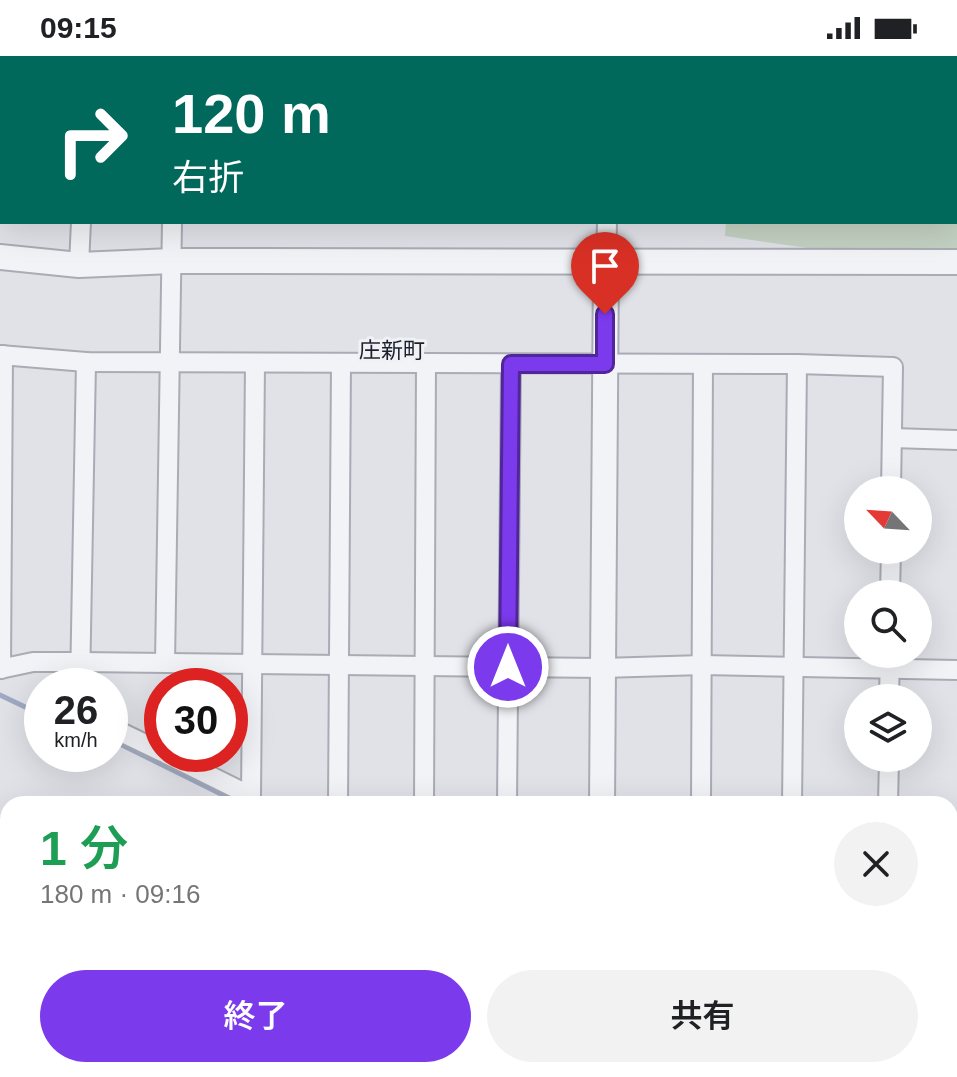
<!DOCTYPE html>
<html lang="ja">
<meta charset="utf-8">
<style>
:root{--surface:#fff;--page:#f2f2f2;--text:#202124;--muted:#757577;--accent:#7c3aed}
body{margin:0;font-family:Helvetica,"Noto Sans JP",sans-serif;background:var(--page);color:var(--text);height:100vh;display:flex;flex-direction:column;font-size:30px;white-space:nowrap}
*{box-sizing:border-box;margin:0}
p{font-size:26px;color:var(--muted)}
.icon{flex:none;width:44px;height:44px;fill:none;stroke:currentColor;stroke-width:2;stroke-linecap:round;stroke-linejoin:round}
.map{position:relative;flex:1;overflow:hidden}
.panel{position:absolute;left:0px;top:740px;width:958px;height:282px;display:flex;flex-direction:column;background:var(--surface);border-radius:24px 24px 0 0;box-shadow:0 8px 32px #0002}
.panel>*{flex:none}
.banner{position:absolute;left:0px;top:0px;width:958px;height:168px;box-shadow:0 8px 32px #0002;background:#00695c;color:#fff;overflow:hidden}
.needle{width:52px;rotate:295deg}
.controls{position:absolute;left:844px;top:420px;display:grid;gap:16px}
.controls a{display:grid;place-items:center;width:88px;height:88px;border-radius:50%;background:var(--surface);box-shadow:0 8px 32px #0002;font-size:40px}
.speed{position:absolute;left:24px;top:612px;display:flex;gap:16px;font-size:40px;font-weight:700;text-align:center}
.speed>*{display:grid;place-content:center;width:104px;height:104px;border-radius:50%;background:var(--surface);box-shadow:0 8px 32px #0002;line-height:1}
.speed small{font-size:20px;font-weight:400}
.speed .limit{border:12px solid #d22;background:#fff;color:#111}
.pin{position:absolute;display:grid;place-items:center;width:68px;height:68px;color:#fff;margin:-82px -34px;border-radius:50% 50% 50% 0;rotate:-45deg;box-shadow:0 0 8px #0007}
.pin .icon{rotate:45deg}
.me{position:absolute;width:88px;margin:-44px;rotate:0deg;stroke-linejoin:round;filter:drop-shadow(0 0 6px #0008)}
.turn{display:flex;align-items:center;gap:28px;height:168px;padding:0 40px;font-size:36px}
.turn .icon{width:104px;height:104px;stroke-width:2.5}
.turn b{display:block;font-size:56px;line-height:68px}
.round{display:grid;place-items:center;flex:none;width:84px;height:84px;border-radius:42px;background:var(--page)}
.headline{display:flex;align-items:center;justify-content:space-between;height:136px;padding:0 40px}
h1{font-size:48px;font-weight:600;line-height:60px;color:#1e9e55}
.button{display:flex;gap:16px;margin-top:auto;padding:16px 40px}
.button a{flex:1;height:92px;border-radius:48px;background:var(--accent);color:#fff;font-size:32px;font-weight:600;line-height:92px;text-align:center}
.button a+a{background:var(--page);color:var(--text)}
.status{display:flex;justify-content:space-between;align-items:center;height:56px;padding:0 40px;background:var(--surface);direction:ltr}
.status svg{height:22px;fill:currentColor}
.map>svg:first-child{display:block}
.green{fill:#c3d1c2}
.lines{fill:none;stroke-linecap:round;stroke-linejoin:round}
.stream{stroke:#9fa9c4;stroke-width:5}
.minor-casing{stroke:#a9acb5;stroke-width:22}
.tertiary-casing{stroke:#a9acb5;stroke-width:28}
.primary-casing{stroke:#a1a4b2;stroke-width:34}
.minor{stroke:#f2f3f6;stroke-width:18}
.tertiary{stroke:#f2f3f6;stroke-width:24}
.primary{stroke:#fff;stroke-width:30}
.route-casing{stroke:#51269a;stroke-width:20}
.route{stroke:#7c3aed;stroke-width:14}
.labels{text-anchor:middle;stroke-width:6;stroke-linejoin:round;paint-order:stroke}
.neighbourhood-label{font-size:22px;fill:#1c1f2e;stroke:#eff1f5}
</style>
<div class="status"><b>09:15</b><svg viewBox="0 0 49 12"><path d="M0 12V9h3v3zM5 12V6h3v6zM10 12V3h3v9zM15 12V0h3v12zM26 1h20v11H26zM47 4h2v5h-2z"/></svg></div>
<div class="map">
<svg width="957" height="1021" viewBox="0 0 957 1021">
<rect width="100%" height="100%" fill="#e0e2e8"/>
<polygon class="green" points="826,0 957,2 957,194 828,195 725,180 726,166 956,166 956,2"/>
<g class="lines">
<g class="stream">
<polyline points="0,639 42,659"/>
<polyline points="110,683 225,740 229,748"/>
</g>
<defs>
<g id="minor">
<polyline points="642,0 645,2"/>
<polyline points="128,2 130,0"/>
<polyline points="264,2 266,0"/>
<polyline points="399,2 401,0"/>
<polyline points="520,2 522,0"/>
<polyline points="658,2 660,0"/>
<polyline points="956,8 957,8"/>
<polyline points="606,207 607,166"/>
<polyline points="79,209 81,166"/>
<polyline points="0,299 86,306 797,308 893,311 891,434"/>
<polyline points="892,382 957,384"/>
<polyline points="890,538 891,494"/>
<polyline points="165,607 172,166"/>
<polyline points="0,613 33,606 79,606 602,612 703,609 957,614"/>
<polyline points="1,613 3,299"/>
<polyline points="80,630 86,306"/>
<polyline points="889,642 890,598"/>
<polyline points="110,671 162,696"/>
<polyline points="166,698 251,740 251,748"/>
<polyline points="251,740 255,307"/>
<polyline points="338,748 341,307"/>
<polyline points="424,748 426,308"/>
<polyline points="507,748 511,308"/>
<polyline points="701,748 703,308"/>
<polyline points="792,748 797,308"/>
<polyline points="888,748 889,702"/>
<polyline points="950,913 957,913"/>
<polyline points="173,1021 174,1014"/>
</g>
<g id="tertiary">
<polyline points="0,201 79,209 172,205 957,206"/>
<polyline points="602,748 606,207"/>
<polyline points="659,1014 662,1021"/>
</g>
<g id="primary">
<polyline points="0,936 8,939"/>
<polyline points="241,1014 263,1021"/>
</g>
</defs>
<use href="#minor" class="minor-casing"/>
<use href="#tertiary" class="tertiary-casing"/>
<use href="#primary" class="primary-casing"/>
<use href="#minor" class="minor"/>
<use href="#tertiary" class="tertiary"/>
<use href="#primary" class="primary"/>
</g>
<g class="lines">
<defs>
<polyline id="route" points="508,611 511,308 605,308 605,258"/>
</defs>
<use href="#route" class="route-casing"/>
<use href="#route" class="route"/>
</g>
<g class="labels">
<g class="neighbourhood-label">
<text x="392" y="302">庄新町</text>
</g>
</g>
</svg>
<div class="controls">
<a><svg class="needle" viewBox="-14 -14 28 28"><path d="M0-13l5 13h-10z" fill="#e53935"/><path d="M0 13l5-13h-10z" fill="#757577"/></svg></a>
<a><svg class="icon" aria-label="search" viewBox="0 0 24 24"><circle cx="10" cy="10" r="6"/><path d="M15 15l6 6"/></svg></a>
<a><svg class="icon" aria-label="layers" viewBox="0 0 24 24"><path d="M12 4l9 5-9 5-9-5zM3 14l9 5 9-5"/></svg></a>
</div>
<div class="speed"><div>26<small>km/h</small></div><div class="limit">30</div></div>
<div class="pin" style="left:605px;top:258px;background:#d93025"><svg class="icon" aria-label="arrive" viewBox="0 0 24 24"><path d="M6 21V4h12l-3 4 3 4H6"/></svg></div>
<svg class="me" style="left:508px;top:611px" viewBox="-20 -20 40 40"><circle r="17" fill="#7c3aed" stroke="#fff" stroke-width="3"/><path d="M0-11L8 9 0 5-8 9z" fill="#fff"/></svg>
<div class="banner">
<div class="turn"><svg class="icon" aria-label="right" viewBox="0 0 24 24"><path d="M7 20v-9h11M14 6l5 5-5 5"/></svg><div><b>120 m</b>右折</div></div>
</div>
<section class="panel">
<div class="headline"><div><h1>1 分</h1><p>180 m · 09:16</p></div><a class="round"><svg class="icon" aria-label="close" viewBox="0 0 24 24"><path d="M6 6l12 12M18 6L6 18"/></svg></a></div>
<div class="button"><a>終了</a><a>共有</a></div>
</section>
</div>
